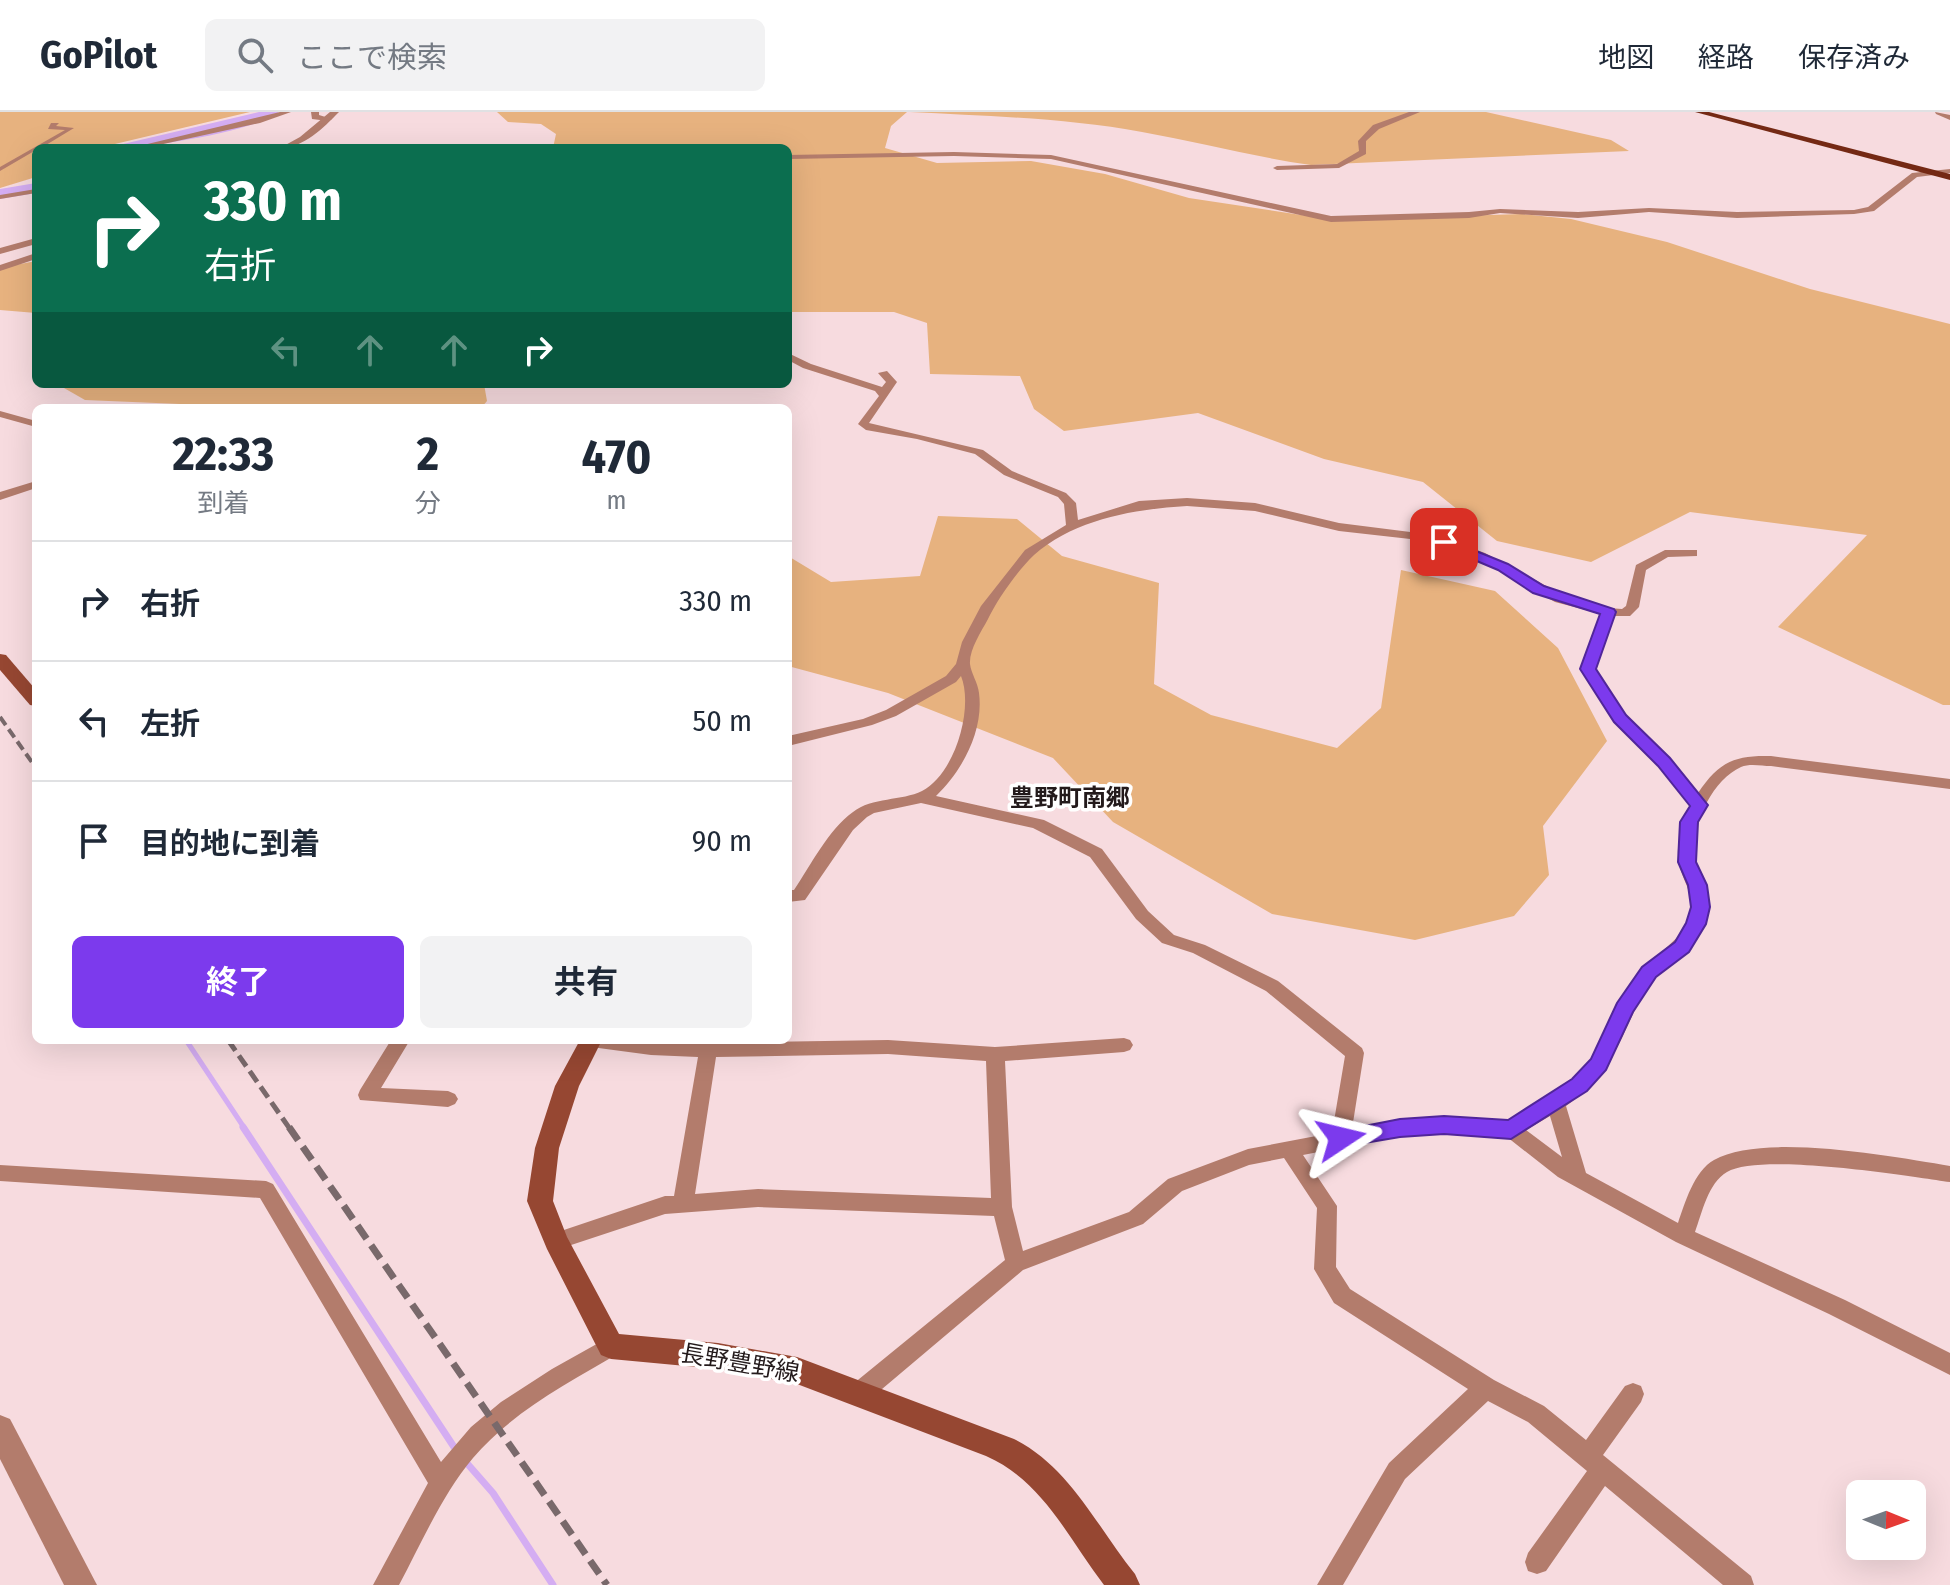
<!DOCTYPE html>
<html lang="ja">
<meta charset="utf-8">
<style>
:root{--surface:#fff;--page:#f2f2f3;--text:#1f2937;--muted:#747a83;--line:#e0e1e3;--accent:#7c3aed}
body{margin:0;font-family:"Fira Sans Condensed","Noto Sans JP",sans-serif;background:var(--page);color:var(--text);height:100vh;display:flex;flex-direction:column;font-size:30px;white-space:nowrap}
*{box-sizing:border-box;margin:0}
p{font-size:26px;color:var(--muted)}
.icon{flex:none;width:44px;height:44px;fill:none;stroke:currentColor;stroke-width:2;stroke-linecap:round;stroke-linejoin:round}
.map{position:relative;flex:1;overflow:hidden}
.panel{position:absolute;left:32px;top:292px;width:760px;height:640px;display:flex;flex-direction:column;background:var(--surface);border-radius:12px;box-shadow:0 8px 32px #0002}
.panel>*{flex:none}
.hud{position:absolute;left:32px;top:32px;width:760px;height:244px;border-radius:12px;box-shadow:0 8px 32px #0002;background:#0b6e4f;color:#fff;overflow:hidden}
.needle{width:52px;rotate:91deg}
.tools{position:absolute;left:1846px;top:1368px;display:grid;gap:16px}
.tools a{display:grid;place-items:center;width:80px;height:80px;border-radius:12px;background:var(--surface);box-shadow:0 8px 32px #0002;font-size:40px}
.pin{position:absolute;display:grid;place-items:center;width:68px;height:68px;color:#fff;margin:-34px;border-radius:16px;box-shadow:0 4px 12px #0006}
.me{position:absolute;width:88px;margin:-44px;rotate:80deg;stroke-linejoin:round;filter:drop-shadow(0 0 6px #0008)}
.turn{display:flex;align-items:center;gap:28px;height:168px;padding:0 40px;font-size:36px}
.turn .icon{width:104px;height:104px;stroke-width:2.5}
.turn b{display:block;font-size:56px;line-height:68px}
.lanes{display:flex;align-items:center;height:76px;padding:0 40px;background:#0003;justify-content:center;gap:40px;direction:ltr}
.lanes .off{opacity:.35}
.eta{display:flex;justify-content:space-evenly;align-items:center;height:136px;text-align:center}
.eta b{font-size:48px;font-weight:700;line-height:56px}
.action{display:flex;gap:16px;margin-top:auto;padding:16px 40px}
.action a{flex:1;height:92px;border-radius:12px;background:var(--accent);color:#fff;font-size:32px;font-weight:700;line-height:92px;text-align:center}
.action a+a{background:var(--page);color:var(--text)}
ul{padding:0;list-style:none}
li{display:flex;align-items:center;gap:24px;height:120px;padding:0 40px;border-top:2px solid var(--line)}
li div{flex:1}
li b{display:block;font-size:30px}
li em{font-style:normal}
header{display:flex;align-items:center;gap:48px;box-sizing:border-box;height:112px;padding:0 40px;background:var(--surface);border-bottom:2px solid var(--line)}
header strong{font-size:38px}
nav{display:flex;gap:44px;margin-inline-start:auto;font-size:28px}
.search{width:560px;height:72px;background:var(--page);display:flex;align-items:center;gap:20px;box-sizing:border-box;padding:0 28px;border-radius:12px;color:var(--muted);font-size:30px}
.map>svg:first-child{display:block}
.green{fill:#e7b27f}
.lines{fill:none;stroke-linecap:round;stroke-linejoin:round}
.stream-far1{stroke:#d4adf2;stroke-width:5}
.stream{stroke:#d4adf2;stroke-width:7}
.river{fill:#d4adf2;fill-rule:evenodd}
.pedestrian{fill:#b37c6c;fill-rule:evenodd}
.minor{fill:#b37c6c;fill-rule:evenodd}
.tertiary{fill:#b37c6c;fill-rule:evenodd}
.secondary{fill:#964732;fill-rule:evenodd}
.primary{fill:#742914;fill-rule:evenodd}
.rail-far2{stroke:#79696b;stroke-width:4;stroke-dasharray:10 5;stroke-linecap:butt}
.rail-far1{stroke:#79696b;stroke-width:5;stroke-dasharray:13 6;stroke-linecap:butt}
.rail{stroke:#79696b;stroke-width:7;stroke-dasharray:16 8;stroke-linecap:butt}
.route{fill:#7c3aed;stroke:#51269a;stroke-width:2}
.labels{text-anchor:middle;stroke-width:7;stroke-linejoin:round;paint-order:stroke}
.quarter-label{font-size:24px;font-weight:bold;fill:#231a1b;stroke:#fff}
.near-street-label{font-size:24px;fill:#231a1b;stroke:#fff}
</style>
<header>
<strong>GoPilot</strong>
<div class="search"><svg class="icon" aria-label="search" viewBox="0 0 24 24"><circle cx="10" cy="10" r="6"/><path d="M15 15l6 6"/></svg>ここで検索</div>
<nav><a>地図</a><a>経路</a><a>保存済み</a></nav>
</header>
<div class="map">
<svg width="1950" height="1473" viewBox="0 0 1950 1473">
<rect width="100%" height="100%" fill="#f7dbdf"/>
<g class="green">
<polygon points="0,0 250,0 98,36 36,36 36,65 0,76"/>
<polygon points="497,0 907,0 891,14 885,36 937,51 1031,49 1105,62 1189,86 1301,103 1359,107 1522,102 1571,107 1667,130 1810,177 1950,212 1950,593 1943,593 1778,515 1867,423 1690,400 1591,450 1497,429 1423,370 1324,347 1198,301 1064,319 1034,297 1020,264 930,262 927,211 894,200 788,200 788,36 553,36 556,22 541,12 508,10"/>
<path d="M910,0H1486L1611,28L1629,39L1311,53C1254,45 1198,30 1142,20C1066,6 987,4 910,0Z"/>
<polygon points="36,149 36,201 0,198 0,156"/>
<polygon points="64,272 484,272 487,289 481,296 207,296 180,292 85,288 64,276"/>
<polygon points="938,404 1017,407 1062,444 1159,471 1154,572 1211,603 1337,636 1381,596 1401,458 1495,479 1558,536 1607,629 1543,714 1549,763 1514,804 1415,828 1272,802 1113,710 1053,646 888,581 788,554 788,444 831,470 920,464"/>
</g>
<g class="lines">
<polyline class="stream-far1" points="186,928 245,1017"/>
<g class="stream">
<polyline points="243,1015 456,1338"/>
<polyline points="465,1349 493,1381 553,1473"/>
</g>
<g class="river">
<path d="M259,0H279C257,19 148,36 116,36L119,33Z"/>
<polygon points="36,71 36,81 0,87 0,77"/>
</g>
<polygon class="pedestrian" points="51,11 59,11 56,14 74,16 41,36 36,36 36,38 0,59 0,55 65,18 48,17"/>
<g class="minor">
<polygon points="280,0 291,0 260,11 145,36 131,36"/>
<polygon points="311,0 319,0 319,3 332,7 328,9 312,7"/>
<polygon points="1409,0 1420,0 1379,17 1366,29 1366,42 1339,56 1277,58 1273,56 1277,54 1337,52 1359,39 1358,29 1373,13"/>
<polygon points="1935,0 1950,3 1950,8 1936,2"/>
<polygon points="954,40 1051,43 1331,104 1469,100 1500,97 1578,100 1649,96 1737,100 1854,98 1868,95 1912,61 1950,57 1950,61 1917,65 1874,99 1854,102 1737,106 1649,100 1578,106 1500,101 1469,106 1331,110 1051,47 954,44 788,47 788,43"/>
<polygon points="36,77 36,81 0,87 0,83"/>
<polygon points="36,141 36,147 0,159 0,153"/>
<path d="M788,241L811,252L882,275L886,270L878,261L887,259L897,270L869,311L983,338L1012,359L1066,381L1076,391L1078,408L1139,389L1187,386L1255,391L1339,411L1434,423L1485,441L1565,484L1608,496L1622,497L1626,494L1636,453L1665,438H1697V444L1668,445L1646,458L1639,495L1630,504H1613L1595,557L1625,604L1669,647L1698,681C1719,650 1734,643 1771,644L1950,667V677L1771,654C1762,654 1750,651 1741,655C1710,669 1690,717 1695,749C1698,770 1714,785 1706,807C1695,835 1672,844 1654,866C1641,881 1634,901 1625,919C1611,951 1594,974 1566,994L1586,1061L1678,1111C1685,1091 1694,1059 1714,1048C1762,1020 1894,1045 1950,1054V1070C1908,1064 1760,1040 1727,1060C1708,1071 1702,1101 1695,1120L1845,1188L1950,1241V1263L1829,1202L1676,1130L1558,1065L1507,1025L1444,1021L1400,1024L1303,1043L1337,1094L1336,1155L1350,1177L1494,1268L1544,1294L1586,1328L1625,1274L1633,1271L1641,1274L1644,1282L1641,1290L1603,1343L1751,1464L1754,1473H1723L1605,1374L1546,1459L1537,1462L1528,1459L1525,1450L1528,1441L1587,1359L1528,1310L1488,1289L1405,1367L1343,1473H1317L1389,1351L1468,1277L1334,1191L1314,1157L1317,1096L1284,1046L1249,1053L1182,1079L1143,1112L1023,1158L869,1288L861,1291L853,1288L850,1280L853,1272L1005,1148L994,1104L758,1095L665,1102L556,1138L549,1135L546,1129L549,1123L665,1084H674L698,945L651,943L591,935L585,933L582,928L708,931L888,928L995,935L1124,926L1130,928L1133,933L1130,938L1124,940L1005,949L1012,1095L1023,1139L1129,1100L1168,1067L1248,1037L1332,1021L1345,944L1266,879L1193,841L1162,831L1136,807L1090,745L1033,716L921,691L874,701L867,705L853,718L805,788L788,790V778H794C811,753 828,718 853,700C872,685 902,689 922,679C955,662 974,596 961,564L956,570L896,604L872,613L788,634V624L863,607L886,598L946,564L956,552L962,530L981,494L1025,438L1066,413L1064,392L1058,385L1004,363L975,342L917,327L866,318L858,312L879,284L875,279L803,256L788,248ZM1187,394L1255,399L1339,419L1428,429L1477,447L1555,490L1601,502L1581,557L1615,610L1659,653L1691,693C1682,711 1675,732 1679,752C1683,770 1696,785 1690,804C1680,833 1650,843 1634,867C1617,892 1609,923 1592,948C1578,967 1532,1002 1509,1008C1495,1012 1460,1005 1443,1005C1412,1006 1382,1011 1352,1017L1364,941L1362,936L1278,869L1205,833L1174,823L1148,799L1102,737L1044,708L936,684C962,659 984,619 979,581C978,571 971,561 970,552C969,538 981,520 988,507C997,488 1018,458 1034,443C1075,407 1135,397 1187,394ZM888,942L986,949L991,1086L758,1077L695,1082L716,945ZM1550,1004L1562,1045L1526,1018Z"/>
<polygon points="0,299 36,309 36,315 0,305"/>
<polygon points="36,369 36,376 0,388 0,380"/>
<polygon points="391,928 410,928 381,976 448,979 455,982 458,987 455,992 448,995 360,988 358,983 360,978"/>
<path d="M0,1053L266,1069L273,1072L441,1350L471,1315L501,1290L552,1257L611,1224L619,1227L622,1234L619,1241C568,1271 512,1300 473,1346C442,1383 422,1430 399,1473H373L428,1371L260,1086L0,1069Z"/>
</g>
<g class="tertiary">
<path d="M330,0H339C323,16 304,36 280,36L300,25Z"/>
<polygon points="36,126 36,132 0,142 0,136"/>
<polygon points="0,1303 10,1307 97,1473 64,1473 0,1347"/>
</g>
<g class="secondary">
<polygon points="0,542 6,543 36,578 36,594 30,593 0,558"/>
<path d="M580,928H602L579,974L559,1036L553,1089L567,1125L619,1222L718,1231L797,1245L1014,1327C1070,1355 1097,1415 1135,1462L1140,1473H1104C1068,1426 1043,1369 986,1344L797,1272L718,1257L611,1247L601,1243L547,1137L527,1089L535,1036L555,974Z"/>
</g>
<polygon class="primary" points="1695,0 1709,0 1950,62 1950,68"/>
<polyline class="rail-far2" points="0,605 36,656"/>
<polyline class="rail-far1" points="228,928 290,1017"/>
<polyline class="rail" points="289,1015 607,1473"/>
</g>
<polygon class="route" points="1444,426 1508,452 1544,474 1614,497 1616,500 1596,557 1626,603 1670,646 1708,693 1698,710 1696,750 1707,773 1710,795 1706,812 1689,840 1656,865 1633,900 1606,958 1587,979 1511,1027 1444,1022 1400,1025 1341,1035 1334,1033 1330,1026 1334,1020 1400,1007 1444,1004 1508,1008 1572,967 1591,947 1617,891 1642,855 1675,830 1686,811 1691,795 1688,773 1678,750 1680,710 1690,694 1658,654 1614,610 1580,557 1600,502 1533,481 1498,458 1439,433 1439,427"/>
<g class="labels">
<g class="quarter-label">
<text x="1070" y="694">豊野町南郷</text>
</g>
<g class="near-street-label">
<text transform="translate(740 1251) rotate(10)" y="8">長野豊野線</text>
</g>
</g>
</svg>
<div class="tools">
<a><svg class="needle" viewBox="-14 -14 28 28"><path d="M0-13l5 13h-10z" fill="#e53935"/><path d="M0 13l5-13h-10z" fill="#747a83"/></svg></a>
</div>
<div class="pin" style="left:1444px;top:430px;background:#d93025"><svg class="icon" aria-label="arrive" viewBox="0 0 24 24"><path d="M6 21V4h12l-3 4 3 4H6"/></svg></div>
<svg class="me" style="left:1341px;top:1026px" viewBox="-20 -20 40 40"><path d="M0-17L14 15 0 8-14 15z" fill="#7c3aed" stroke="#fff" stroke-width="4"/></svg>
<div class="hud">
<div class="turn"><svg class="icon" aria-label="right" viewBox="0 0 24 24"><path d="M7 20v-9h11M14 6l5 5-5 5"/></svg><div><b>330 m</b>右折</div></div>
<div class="lanes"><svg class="icon off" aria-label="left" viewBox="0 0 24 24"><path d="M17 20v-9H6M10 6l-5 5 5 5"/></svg><svg class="icon off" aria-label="ahead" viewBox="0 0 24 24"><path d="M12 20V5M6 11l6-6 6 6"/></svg><svg class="icon off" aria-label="ahead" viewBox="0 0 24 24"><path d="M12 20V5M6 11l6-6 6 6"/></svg><svg class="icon" aria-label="right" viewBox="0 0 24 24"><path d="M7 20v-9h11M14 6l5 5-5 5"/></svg></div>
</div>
<section class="panel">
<div class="eta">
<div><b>22:33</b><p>到着</p></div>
<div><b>2</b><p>分</p></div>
<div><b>470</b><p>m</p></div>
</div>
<ul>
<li><svg class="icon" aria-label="right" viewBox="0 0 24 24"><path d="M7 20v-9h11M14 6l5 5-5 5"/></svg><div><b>右折</b></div><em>330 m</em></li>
<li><svg class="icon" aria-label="left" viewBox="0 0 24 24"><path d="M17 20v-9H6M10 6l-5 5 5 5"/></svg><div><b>左折</b></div><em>50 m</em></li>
<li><svg class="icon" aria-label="arrive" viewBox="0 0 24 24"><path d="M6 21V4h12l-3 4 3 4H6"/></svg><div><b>目的地に到着</b></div><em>90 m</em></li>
</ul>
<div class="action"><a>終了</a><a>共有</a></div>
</section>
</div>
